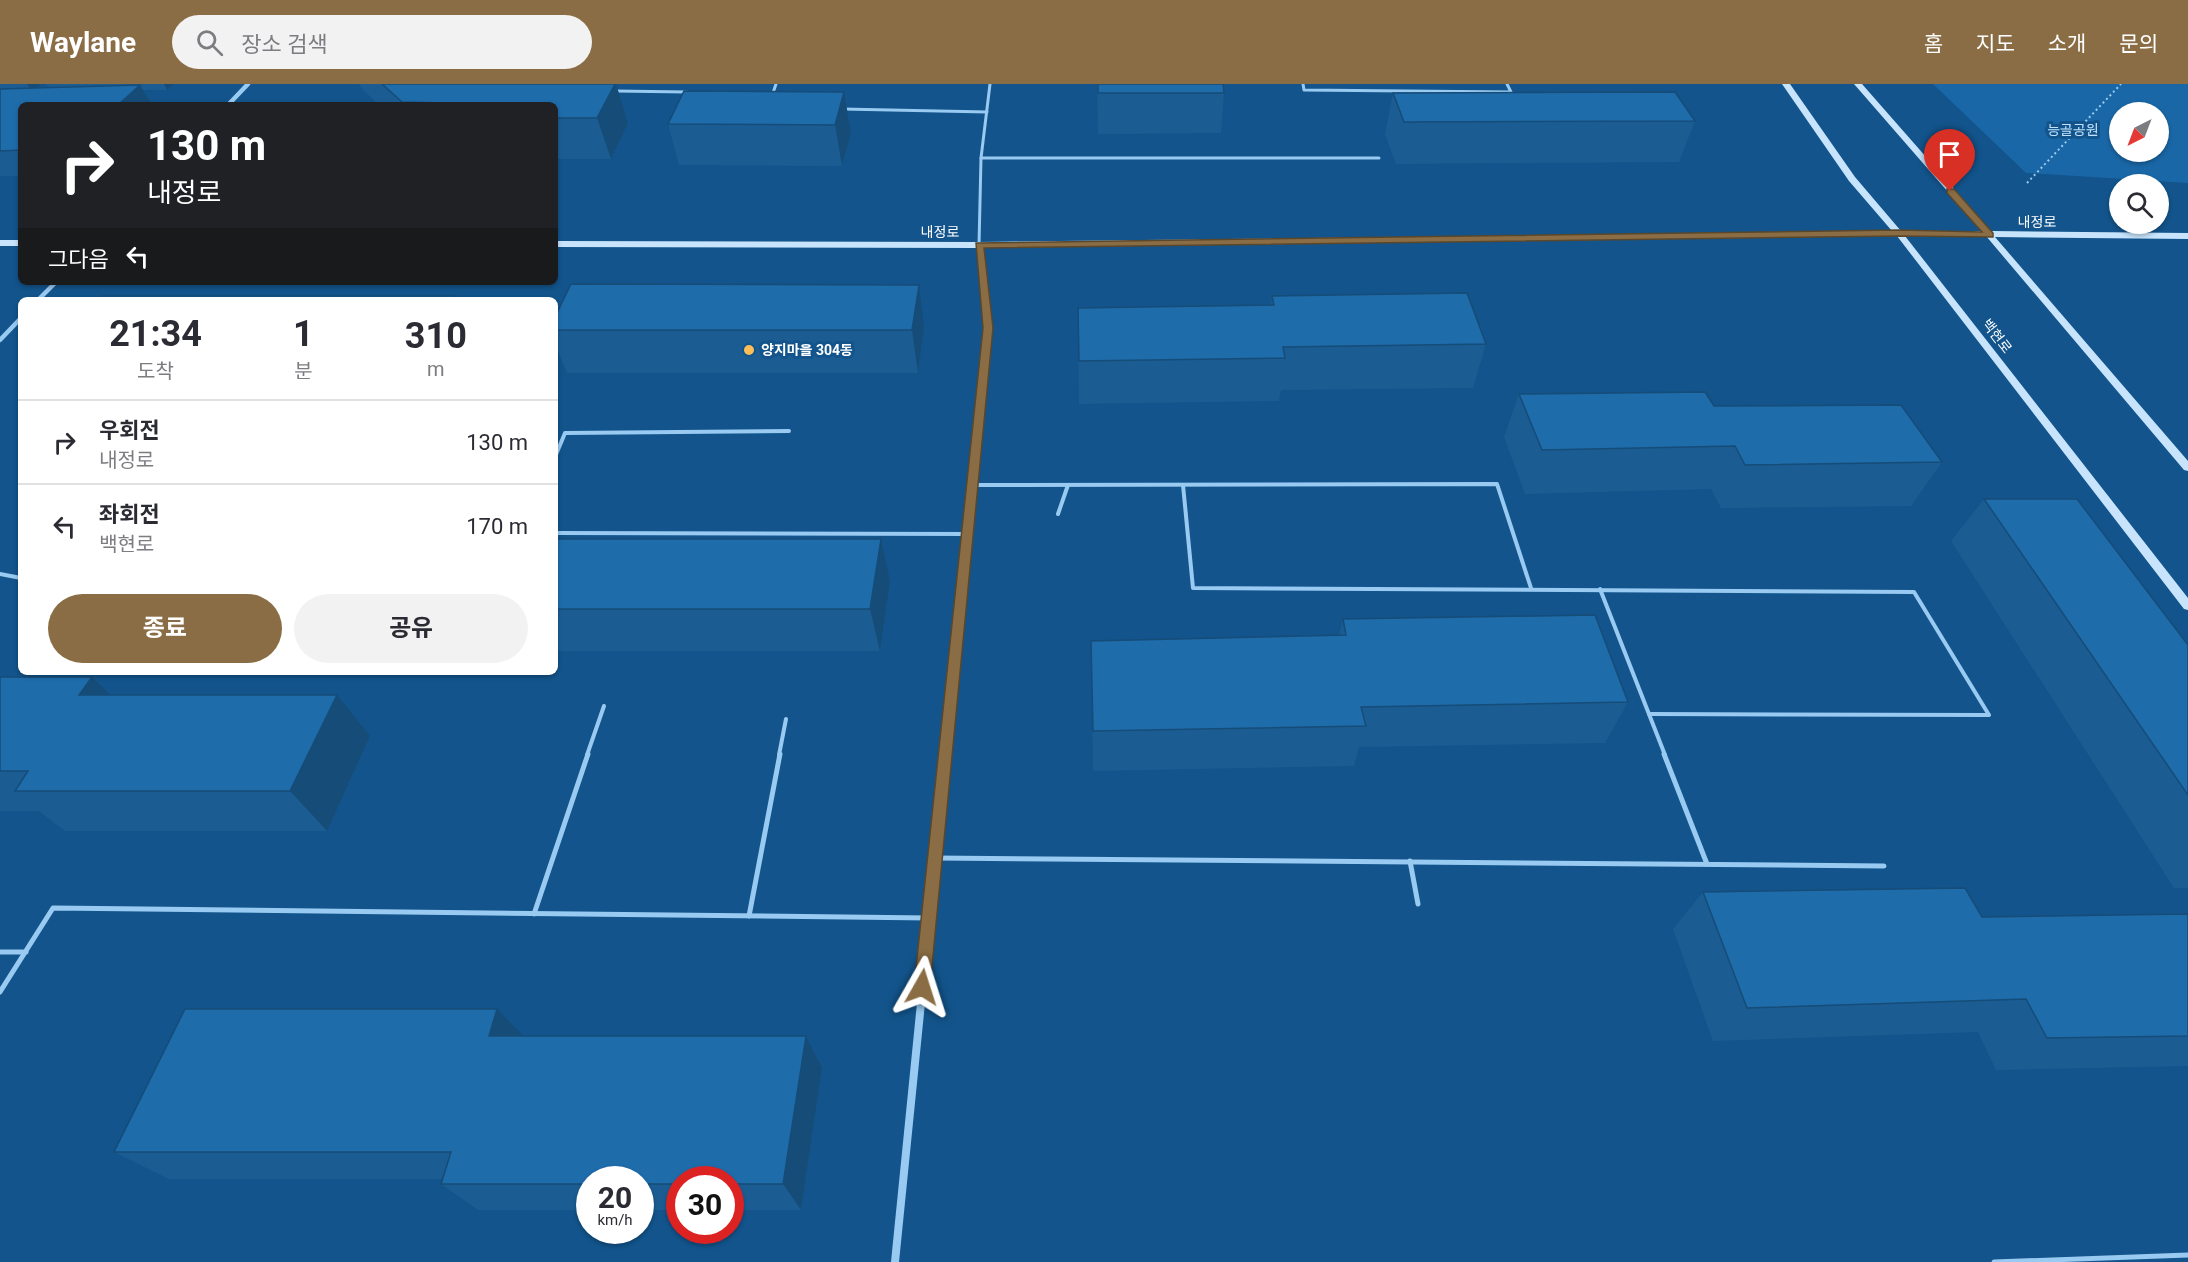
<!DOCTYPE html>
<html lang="ko">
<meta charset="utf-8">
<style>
:root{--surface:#fff;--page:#f2f2f3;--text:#2b2b33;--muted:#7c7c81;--line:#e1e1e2;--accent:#8a6d44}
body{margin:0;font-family:Roboto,"Noto Sans KR",sans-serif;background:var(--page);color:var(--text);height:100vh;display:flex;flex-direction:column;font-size:22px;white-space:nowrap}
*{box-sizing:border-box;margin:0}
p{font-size:20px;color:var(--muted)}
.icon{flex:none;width:33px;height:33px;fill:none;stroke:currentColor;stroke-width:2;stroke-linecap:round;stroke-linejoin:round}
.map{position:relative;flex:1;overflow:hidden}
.drawer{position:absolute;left:18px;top:213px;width:540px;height:378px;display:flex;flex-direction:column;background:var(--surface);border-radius:9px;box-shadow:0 2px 4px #0004}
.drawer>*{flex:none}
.top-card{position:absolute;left:18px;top:18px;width:540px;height:183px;border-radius:9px;box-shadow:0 2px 4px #0004;background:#202124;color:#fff;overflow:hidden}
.needle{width:39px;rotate:222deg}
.fabs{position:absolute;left:2109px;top:18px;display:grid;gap:12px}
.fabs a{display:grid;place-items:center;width:60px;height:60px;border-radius:50%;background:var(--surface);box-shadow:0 2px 4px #0004;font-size:30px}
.speed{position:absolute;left:576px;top:1082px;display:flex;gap:12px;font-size:30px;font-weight:700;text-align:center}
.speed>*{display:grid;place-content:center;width:78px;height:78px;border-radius:50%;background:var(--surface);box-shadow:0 2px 4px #0004;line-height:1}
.speed small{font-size:15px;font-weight:400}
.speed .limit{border:9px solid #d22;background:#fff;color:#111}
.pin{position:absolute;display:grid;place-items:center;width:51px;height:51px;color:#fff;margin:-62px -26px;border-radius:50% 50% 50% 0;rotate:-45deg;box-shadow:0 0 6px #0007}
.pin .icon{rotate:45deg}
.me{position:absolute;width:66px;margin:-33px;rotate:6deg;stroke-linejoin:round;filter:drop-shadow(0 0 4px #0008)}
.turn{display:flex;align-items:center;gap:21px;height:126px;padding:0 30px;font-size:27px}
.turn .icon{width:78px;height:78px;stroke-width:2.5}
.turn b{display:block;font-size:42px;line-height:51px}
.then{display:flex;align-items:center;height:57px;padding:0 30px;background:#0003;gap:12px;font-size:22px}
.eta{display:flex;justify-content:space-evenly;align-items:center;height:102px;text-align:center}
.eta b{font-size:36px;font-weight:700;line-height:42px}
.cta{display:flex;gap:12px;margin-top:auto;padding:12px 30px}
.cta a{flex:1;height:69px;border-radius:36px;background:var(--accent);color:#fff;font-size:24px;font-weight:700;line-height:69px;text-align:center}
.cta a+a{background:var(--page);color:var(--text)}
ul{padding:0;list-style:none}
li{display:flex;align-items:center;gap:18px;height:84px;padding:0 30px;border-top:2px solid var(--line)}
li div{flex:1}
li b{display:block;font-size:22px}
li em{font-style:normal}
header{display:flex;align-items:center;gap:36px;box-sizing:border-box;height:84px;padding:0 30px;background:var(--accent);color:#fff}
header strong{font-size:28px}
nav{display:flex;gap:33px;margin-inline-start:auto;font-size:21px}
.search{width:420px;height:54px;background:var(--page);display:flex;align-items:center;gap:15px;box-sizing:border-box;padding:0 21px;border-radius:33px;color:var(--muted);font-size:22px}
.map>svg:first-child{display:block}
.green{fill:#1967a6;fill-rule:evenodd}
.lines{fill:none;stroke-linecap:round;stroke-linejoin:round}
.path{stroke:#99caf1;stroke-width:2;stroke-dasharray:2 3;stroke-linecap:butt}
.lane-far2{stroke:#99caf1;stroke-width:3}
.lane-far1{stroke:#99caf1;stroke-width:4}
.lane{stroke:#99caf1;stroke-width:5}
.street-far2{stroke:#99caf1;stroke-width:4.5}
.street-far1{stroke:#99caf1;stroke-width:5}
.street{stroke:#99caf1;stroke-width:8}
.secondary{fill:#c7e4fc;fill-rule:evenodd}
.wall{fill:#1b5d93}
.shaded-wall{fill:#164c78}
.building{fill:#1f6cab;stroke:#164c78;stroke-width:1.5}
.route{fill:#8a6d44;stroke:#5a472c;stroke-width:1.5}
.poi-dot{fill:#ffbd59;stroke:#12548b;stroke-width:2}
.labels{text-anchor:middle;stroke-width:6;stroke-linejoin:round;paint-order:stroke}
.far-park-label{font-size:14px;fill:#c0e2fc;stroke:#12548b}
.far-street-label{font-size:14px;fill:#fff;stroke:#12548b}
.far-poi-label{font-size:14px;font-weight:bold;fill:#fff;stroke:#12548b;text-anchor:start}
</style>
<header>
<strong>Waylane</strong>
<div class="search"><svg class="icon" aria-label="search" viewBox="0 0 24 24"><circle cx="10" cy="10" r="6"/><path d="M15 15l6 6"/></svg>장소 검색</div>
<nav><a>홈</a><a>지도</a><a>소개</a><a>문의</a></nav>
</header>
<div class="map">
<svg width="2188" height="1178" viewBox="0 0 2188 1178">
<rect width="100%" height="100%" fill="#12548b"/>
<path class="green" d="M1933,0H2188V99L2026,89ZM2120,28H2158V68H2120Z"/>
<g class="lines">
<polyline class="path" points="2027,99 2121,0"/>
<g class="lane-far2">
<polyline points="1303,0 1304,6 1511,8 1507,0"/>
<polyline points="615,7 687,8"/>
<polyline points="773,9 776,0"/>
<polyline points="842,25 987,28"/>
<polyline points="981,74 1379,74"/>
<polyline points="979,161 981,74 990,0"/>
</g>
<g class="lane-far1">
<polyline points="555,373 565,349 789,347"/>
<polyline points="974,401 1497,400 1531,504"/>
<polyline points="1183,401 1193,504 1914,508 1989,631 1649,630"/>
<polyline points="1058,430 1068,401"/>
<polyline points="555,449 969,450"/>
<polyline points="0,490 21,494"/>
<polyline points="1600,505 1665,671"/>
<polyline points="587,671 604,622"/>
<polyline points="779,671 786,635"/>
</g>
<g class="lane">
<polyline points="1664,670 1707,780"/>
<polyline points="935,774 1884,782"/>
<polyline points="1410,777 1418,820"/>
<polyline points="534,830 588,670"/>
<polyline points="749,832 780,670"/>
<polyline points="0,868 26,868"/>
<polyline points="0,908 53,824 929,834"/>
<polyline points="1994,1178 2188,1171"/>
</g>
<g class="street-far2">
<polyline points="228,21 248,0"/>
<polyline points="979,161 988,244 984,289"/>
<polyline points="38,216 56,198"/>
<polyline points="0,256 21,234"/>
</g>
<polyline class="street-far1" points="945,671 984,287"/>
<polyline class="street" points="895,1178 946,670"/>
<g class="secondary">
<polygon points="1782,0 1790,0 1855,93 1901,147 1982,147 1854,0 1862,0 1991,147 2188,149 2188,155 1995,153 2188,377 2188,387 2184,386 1986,152 1905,152 2188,514 2188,526 2184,525 1897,152 979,164 555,163 555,157 979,158 1892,147 1849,97"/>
<rect x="0" y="156" width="21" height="6"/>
</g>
</g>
<g class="wall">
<polygon points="0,0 41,0 36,4 49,4 46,0 174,0 167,6 142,6 21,21 21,92 0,92"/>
<polygon points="359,0 616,0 628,39 611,75 555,75 555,21 379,21 362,5"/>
<polygon points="1097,0 1223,0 1224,9 1221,49 1098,50"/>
<polygon points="844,8 851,49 842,82 679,81 668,40"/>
<polygon points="1393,9 1695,37 1679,78 1396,80 1385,50"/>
<polygon points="1272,212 1486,260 1473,304 1281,306 1279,317 1079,320 1078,224 1271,221"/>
<polygon points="555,233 924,244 918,289 567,289 555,260"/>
<polygon points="1519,310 1714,322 1942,378 1911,422 1721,424 1711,405 1525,410 1504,353"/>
<polygon points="1984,415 2188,561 2188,804 2174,804 1951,457"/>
<polygon points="555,455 890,498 880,567 555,567"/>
<polygon points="1343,535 1628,618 1605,659 1359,663 1354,682 1093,687 1091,557 1339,551"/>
<polygon points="0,593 111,611 370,652 327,747 65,747 39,727 0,727"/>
<polygon points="1703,808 1982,833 2188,830 2188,982 1996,986 1978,948 1713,957 1673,845"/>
<polygon points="522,952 806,952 822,984 801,1126 730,1126 730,1095 680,1095 680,1126 640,1126 640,1095 590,1095 590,1126 478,1126 441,1100 442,1095 169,1095 114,1068"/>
</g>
<g class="shaded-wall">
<polygon points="27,0 41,0 32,7"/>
<polygon points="164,0 174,0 167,6"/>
<polygon points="615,0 616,0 628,39 611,75 597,34"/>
<polygon points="140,1 152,21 118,21"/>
<polygon points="844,8 851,49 842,82 835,41"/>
<polygon points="919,201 924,244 918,289 912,246"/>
<polygon points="881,455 890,498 880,567 870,525"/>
<polygon points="92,593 135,634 79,611"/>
<polygon points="337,611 370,652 327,747 290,707"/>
<polygon points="497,925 529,958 489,952"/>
<polygon points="806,952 822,984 801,1126 783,1100"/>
</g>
<g class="building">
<polygon points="382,0 615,0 597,34 555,34 555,21 439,21 440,19 402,18"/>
<polygon points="1098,0 1223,0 1224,9 1098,9"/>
<polygon points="140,1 118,21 21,21 21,66 0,67 0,5"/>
<polygon points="684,7 844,8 835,41 668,40"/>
<polygon points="1675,8 1695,37 1404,38 1393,9"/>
<polygon points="571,200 919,201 912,246 555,246 555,233"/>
<polygon points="1467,209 1486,260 1283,263 1285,274 1079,277 1078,224 1274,221 1272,212"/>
<polygon points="102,212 454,212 452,216 98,216"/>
<polygon points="1705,308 1714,322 1901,321 1942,378 1745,381 1735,362 1542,366 1519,310"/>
<polygon points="1984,415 2077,415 2188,561 2188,711"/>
<polygon points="555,455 881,455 870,525 555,525"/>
<polygon points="1595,531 1628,618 1361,623 1366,642 1093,647 1091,557 1346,551 1343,535"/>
<polygon points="0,593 92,593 79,611 337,611 290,707 15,707 28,687 0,687"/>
<polygon points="1965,804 1982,833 2188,830 2188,952 2047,954 2026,915 1747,924 1703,808"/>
<polygon points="185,925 497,925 489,952 806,952 783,1100 730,1100 730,1095 680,1095 680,1100 640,1100 640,1095 590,1095 590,1100 441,1100 451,1068 114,1068"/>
</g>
<polygon class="route" points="1947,105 1954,105 1993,149 1993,153 1899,152 984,164 993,244 930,903 928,908 922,911 916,908 914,903 983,244 976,159 1899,146 1982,148 1947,109"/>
<circle class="poi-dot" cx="749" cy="266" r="6"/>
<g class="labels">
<g class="far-park-label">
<text x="2073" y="51">능골공원</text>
</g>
<g class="far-street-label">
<text x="2037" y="143">내정로</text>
<text x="940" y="153">내정로</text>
<text transform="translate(1997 252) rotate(52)" y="5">백현로</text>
</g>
<g class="far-poi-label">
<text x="761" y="271">양지마을 304동</text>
</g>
</g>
</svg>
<div class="fabs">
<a><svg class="needle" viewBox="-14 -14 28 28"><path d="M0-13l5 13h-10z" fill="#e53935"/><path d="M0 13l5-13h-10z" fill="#7c7c81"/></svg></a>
<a><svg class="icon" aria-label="search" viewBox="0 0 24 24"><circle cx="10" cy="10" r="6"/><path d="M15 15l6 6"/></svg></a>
</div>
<div class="speed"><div>20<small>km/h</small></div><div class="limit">30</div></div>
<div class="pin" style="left:1950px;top:107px;background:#d93025"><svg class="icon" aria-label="arrive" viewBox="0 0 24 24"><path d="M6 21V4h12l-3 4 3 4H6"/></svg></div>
<svg class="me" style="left:922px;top:903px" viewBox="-20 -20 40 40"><path d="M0-17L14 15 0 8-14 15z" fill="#8a6d44" stroke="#fff" stroke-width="4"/></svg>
<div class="top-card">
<div class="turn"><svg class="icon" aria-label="right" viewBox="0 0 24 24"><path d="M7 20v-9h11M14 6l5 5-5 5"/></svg><div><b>130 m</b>내정로</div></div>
<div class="then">그다음<svg class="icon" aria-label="left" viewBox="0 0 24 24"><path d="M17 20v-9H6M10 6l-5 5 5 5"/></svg></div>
</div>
<section class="drawer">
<div class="eta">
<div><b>21:34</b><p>도착</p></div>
<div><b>1</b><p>분</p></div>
<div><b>310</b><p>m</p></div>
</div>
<ul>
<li><svg class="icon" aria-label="right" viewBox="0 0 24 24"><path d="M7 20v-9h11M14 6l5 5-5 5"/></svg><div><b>우회전</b><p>내정로</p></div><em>130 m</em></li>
<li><svg class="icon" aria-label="left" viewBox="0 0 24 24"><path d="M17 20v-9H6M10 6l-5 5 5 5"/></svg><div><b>좌회전</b><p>백현로</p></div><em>170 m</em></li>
</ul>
<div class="cta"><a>종료</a><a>공유</a></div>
</section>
</div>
